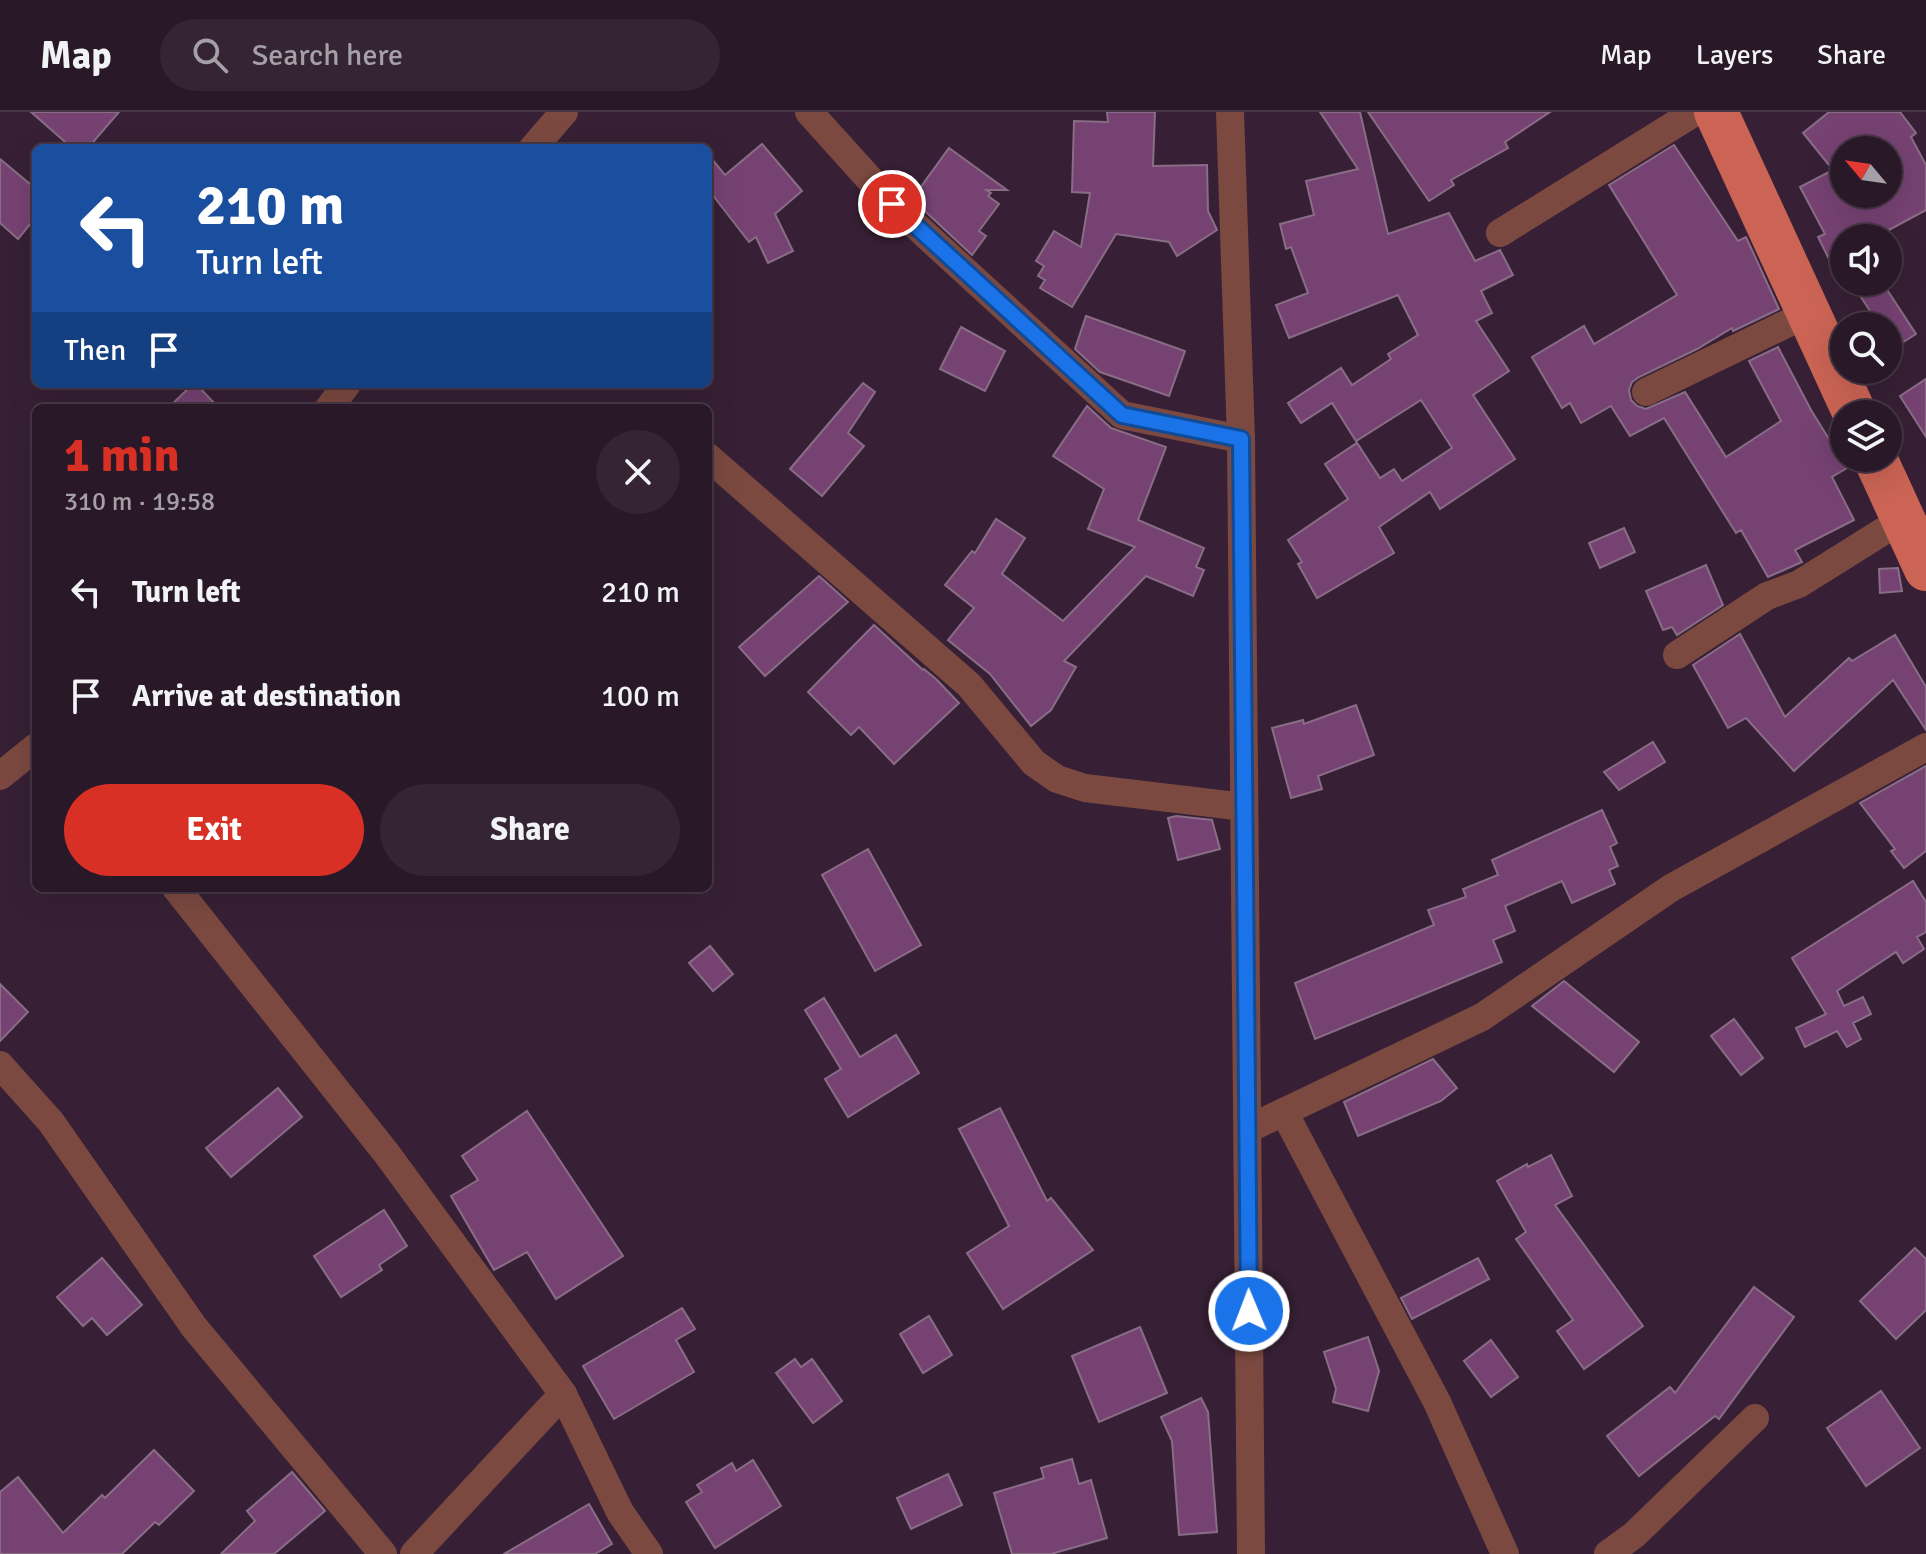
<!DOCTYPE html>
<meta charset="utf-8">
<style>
:root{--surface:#291828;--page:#352534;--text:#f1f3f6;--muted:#a5a0a8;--line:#453745;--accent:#d93025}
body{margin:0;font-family:Signika,sans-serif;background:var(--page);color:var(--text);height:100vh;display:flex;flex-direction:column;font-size:30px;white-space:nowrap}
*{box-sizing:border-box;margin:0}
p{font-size:26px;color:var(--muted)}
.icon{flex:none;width:44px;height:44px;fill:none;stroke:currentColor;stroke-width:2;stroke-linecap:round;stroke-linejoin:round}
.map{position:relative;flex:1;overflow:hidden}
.details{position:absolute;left:32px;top:292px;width:680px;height:488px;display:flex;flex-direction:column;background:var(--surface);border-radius:12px;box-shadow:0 8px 32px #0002,0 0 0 2px var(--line)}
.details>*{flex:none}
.hud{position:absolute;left:32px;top:32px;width:680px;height:244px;border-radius:12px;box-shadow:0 8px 32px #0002,0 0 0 2px var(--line);background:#1a4fa0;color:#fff;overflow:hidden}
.needle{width:52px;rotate:299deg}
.controls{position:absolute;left:1830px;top:24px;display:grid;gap:16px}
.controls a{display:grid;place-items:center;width:72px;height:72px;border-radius:50%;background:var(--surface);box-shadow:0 8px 32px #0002,0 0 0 2px var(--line);font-size:40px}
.pin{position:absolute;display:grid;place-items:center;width:68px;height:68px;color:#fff;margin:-34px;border:4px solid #fff;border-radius:50%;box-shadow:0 2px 8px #0007}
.me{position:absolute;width:88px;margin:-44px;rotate:359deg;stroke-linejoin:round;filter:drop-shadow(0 0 6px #0008)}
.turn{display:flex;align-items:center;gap:28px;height:168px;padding:0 32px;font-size:36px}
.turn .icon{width:104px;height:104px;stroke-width:2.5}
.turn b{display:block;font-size:56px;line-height:68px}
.then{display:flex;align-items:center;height:76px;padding:0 32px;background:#0003;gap:16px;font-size:30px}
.round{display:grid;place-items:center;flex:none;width:84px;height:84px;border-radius:42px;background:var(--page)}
.headline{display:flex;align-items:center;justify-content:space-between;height:136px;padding:0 32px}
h1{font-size:48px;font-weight:800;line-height:60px;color:var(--accent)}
.primary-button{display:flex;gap:16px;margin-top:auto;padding:16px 32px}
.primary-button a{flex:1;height:92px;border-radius:48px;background:var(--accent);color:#fff;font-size:32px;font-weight:800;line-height:92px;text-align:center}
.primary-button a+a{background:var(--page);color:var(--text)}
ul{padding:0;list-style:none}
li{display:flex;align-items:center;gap:24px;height:104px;padding:0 32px}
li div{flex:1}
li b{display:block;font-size:30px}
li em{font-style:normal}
header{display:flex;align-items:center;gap:48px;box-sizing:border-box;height:112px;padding:0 40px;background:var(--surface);border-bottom:2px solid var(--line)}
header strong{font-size:38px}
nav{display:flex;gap:44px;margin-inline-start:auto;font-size:28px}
.search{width:560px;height:72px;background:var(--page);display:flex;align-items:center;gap:20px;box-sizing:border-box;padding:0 28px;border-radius:44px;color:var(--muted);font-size:30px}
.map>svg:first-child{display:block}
.building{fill:#764272;stroke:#896d86;stroke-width:2;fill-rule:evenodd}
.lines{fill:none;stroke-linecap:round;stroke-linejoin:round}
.street{stroke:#7b4940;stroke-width:28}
.primary{stroke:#cb6454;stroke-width:44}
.route-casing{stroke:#114b97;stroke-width:20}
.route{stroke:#1a73e8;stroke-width:14}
</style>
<header>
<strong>Map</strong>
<div class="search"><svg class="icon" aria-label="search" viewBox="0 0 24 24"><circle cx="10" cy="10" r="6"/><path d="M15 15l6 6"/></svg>Search here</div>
<nav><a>Map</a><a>Layers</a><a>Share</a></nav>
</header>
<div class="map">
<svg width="1926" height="1442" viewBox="0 0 1926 1442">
<rect width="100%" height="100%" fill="#372035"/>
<g class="building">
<polygon points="31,0 119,0 88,36 72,36"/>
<polygon points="1107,0 1155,0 1153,54 1207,53 1208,99 1217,118 1177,144 1169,130 1116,122 1072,195 1040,176 1045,168 1038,164 1044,154 1036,149 1054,119 1081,135 1090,81 1072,80 1074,9 1108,10"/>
<polygon points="1320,0 1360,0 1388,122 1449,101 1475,149 1500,138 1513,163 1481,179 1492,201 1476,209 1509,259 1473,283 1515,347 1440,397 1430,380 1379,415 1394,441 1317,486 1298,452 1302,450 1288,428 1348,387 1325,352 1357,331 1380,366 1394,357 1402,369 1452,336 1421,288 1356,329 1332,291 1301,311 1288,291 1341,256 1352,273 1391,247 1388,242 1418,223 1398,183 1289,226 1276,193 1308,181 1291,135 1286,137 1280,112 1314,103 1306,69 1358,57"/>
<polygon points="1368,0 1550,0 1505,30 1508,36 1451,68 1454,73 1429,89"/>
<path d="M1829,0H1900L1916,21L1911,25L1926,53V98L1874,126H1844V177L1818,125L1825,122L1800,75L1833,58L1803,21ZM1844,38H1888V82H1844Z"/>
<polygon points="762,32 802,79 775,102 793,139 768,151 756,125 749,130 708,77 708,42 725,63"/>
<polygon points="1674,33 1738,129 1746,125 1779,197 1733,219 1732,216 1697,237 1639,265 1632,270 1629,278 1631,288 1637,294 1646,297 1685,280 1726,345 1781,309 1749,249 1778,235 1811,298 1847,356 1832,365 1854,408 1795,438 1802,450 1768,465 1741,418 1736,421 1664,306 1630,324 1611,294 1581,311 1570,291 1562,296 1532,245 1584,214 1594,232 1677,183 1609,73"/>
<polygon points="949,36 1007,78 986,78 991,81 988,84 999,92 979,119 986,124 972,143 912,87"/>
<polygon points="0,47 36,77 36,105 18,127 0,111"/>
<polygon points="1851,170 1882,170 1916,222 1894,236 1888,227 1888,214 1880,214"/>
<polygon points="1086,204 1185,239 1169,284 1100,260 1075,237"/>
<polygon points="961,215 1005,239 985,279 940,257"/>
<polygon points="1926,267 1926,325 1900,284"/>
<polygon points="863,271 875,280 848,321 864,334 822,384 790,357"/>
<polygon points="193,272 196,272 219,296 168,296"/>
<polygon points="1087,294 1111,316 1166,335 1138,408 1204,436 1196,455 1204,458 1193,484 1146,464 1064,549 1076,555 1051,598 1031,614 990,562 948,528 974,496 945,473 972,439 975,441 996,407 1025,426 1002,462 1063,509 1135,435 1088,417 1104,377 1053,344"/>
<polygon points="1624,416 1635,440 1600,456 1589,431"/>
<polygon points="1706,453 1723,493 1677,523 1672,515 1663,518 1646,479"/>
<polygon points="1898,456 1902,479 1880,481 1879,457"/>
<polygon points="819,464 848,490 765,564 739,535"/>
<polygon points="874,513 923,558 924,557 936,567 959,591 894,652 859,615 851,623 808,580"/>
<polygon points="1740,522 1785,605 1849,546 1852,549 1895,523 1926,575 1926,618 1893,568 1794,659 1746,606 1728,616 1693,553"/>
<polygon points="1356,593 1374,643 1318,664 1322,677 1291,686 1272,616 1303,608 1304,612"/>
<polygon points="1653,630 1665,650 1619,678 1604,660"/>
<polygon points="1926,654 1926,739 1904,756 1891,739 1895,737 1860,691"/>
<polygon points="1602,698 1617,731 1610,735 1618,754 1609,758 1615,772 1572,791 1562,769 1505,794 1515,819 1493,828 1502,850 1315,927 1295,871 1434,813 1428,798 1466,785 1463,777 1498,763 1492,748"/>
<polygon points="1176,704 1212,708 1220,737 1178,748 1168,706"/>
<polygon points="868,737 921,833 875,859 822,763"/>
<polygon points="1913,769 1926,790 1926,820 1917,825 1924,837 1903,851 1896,840 1837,879 1844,894 1863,885 1871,902 1853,911 1861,927 1847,935 1837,919 1805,935 1796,916 1826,902 1792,846"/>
<polygon points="710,834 733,862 713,879 689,851"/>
<polygon points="1564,869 1639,930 1614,960 1532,894"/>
<polygon points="0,872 28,900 0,929"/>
<polygon points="824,886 860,945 896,923 919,961 848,1005 825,967 841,957 805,898"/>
<polygon points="1734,907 1763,946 1741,963 1711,924"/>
<polygon points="1433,947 1457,976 1441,989 1358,1024 1344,990"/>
<polygon points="278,976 302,1005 231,1065 206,1036"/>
<polygon points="1000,996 1047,1089 1051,1086 1093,1138 1003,1197 967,1141 1009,1114 959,1017"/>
<polygon points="527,999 623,1144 556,1187 527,1140 494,1158 451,1084 478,1068 462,1044"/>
<polygon points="1551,1043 1572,1084 1555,1093 1643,1214 1584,1257 1557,1219 1573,1208 1516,1127 1526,1120 1497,1069 1527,1052 1528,1055"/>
<polygon points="384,1098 407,1134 379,1153 382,1158 341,1185 314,1144"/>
<polygon points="1915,1136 1926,1147 1926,1198 1896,1227 1860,1189"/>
<polygon points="102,1146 142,1193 107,1223 92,1206 83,1214 57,1185"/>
<polygon points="1478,1146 1489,1167 1412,1207 1401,1186"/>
<polygon points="1754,1175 1794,1205 1719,1307 1715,1304 1639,1364 1607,1324 1670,1275 1675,1281"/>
<polygon points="682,1196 695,1217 676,1228 694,1260 614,1307 583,1254"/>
<polygon points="929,1204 952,1243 923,1261 900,1222"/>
<polygon points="1140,1215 1167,1281 1099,1310 1072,1244"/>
<polygon points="1368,1225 1379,1259 1368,1299 1333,1290 1336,1277 1324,1240"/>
<polygon points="1491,1228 1518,1265 1491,1285 1464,1249"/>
<polygon points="795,1247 801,1255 812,1247 842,1289 813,1311 776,1261"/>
<polygon points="1881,1279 1920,1336 1866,1374 1827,1316"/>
<polygon points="1201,1286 1208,1300 1217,1420 1179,1423 1172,1329 1161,1305"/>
<polygon points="154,1338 194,1379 159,1413 155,1410 122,1442 0,1442 0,1380 18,1365 63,1421 102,1383 105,1386"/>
<polygon points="1072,1347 1079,1372 1091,1368 1107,1426 1051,1442 1012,1442 994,1381 1044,1366 1041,1356"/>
<polygon points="753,1348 781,1394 715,1436 686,1390 702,1380 697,1373 732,1351 736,1359"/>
<polygon points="292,1360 325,1399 274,1442 221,1442 255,1409 247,1399"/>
<polygon points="948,1362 962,1393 911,1417 897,1386"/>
<polygon points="589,1392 612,1432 595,1442 504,1442"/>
</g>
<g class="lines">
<g class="street">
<polyline points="809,0 892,92 1122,303 1241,327"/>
<polyline points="1230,0 1241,327 1251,1442"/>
<polyline points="533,36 564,0"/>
<polyline points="1500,121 1695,0"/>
<polyline points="1646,280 1809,201"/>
<polyline points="329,296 347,272"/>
<polyline points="708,345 969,573 1034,651 1057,667 1085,676 1244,695"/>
<polyline points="1677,543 1767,484 1799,472 1903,407"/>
<polyline points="0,664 36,635"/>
<polyline points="176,776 387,1042 563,1282 620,1400 649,1442"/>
<polyline points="0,953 51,1010 194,1215 383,1442"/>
<polyline points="1284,1000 1437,1290 1505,1442"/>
<polyline points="1248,1017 1482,905 1671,776 1926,635"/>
<polyline points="414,1442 563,1282"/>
<polyline points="1608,1442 1634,1423 1755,1306"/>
</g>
<g class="primary">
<polyline points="1716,0 1855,302"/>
<polyline points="1875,346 1926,457"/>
</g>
</g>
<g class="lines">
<defs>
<polyline id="route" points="892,92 1122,303 1241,327 1249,1199"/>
</defs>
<use href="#route" class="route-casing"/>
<use href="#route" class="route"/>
</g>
</svg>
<div class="controls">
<a><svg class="needle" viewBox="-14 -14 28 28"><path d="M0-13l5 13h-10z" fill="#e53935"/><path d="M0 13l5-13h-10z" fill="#a5a0a8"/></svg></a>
<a><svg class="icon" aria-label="sound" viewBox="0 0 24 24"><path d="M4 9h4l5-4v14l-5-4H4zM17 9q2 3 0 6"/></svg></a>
<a><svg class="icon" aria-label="search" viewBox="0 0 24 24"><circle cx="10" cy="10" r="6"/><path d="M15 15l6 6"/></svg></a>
<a><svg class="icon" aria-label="layers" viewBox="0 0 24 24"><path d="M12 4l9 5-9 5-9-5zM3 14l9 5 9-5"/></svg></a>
</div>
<div class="pin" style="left:892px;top:92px;background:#d93025"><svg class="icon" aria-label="arrive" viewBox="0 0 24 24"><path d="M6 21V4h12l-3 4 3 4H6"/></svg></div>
<svg class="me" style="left:1249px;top:1199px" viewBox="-20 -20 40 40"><circle r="17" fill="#1a73e8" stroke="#fff" stroke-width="3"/><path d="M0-11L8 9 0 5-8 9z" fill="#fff"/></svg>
<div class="hud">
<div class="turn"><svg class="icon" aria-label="left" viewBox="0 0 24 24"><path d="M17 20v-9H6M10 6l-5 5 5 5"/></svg><div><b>210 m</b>Turn left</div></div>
<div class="then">Then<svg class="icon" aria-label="arrive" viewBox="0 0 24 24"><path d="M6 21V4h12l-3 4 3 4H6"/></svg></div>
</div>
<section class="details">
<div class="headline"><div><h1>1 min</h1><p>310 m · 19:58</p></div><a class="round"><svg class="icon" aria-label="close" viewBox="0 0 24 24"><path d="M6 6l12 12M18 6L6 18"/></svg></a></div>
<ul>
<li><svg class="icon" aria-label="left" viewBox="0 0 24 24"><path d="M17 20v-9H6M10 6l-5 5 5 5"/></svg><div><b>Turn left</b></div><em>210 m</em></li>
<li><svg class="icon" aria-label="arrive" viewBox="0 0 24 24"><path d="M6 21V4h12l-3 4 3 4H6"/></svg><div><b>Arrive at destination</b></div><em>100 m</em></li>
</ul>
<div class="primary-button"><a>Exit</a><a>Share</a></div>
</section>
</div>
